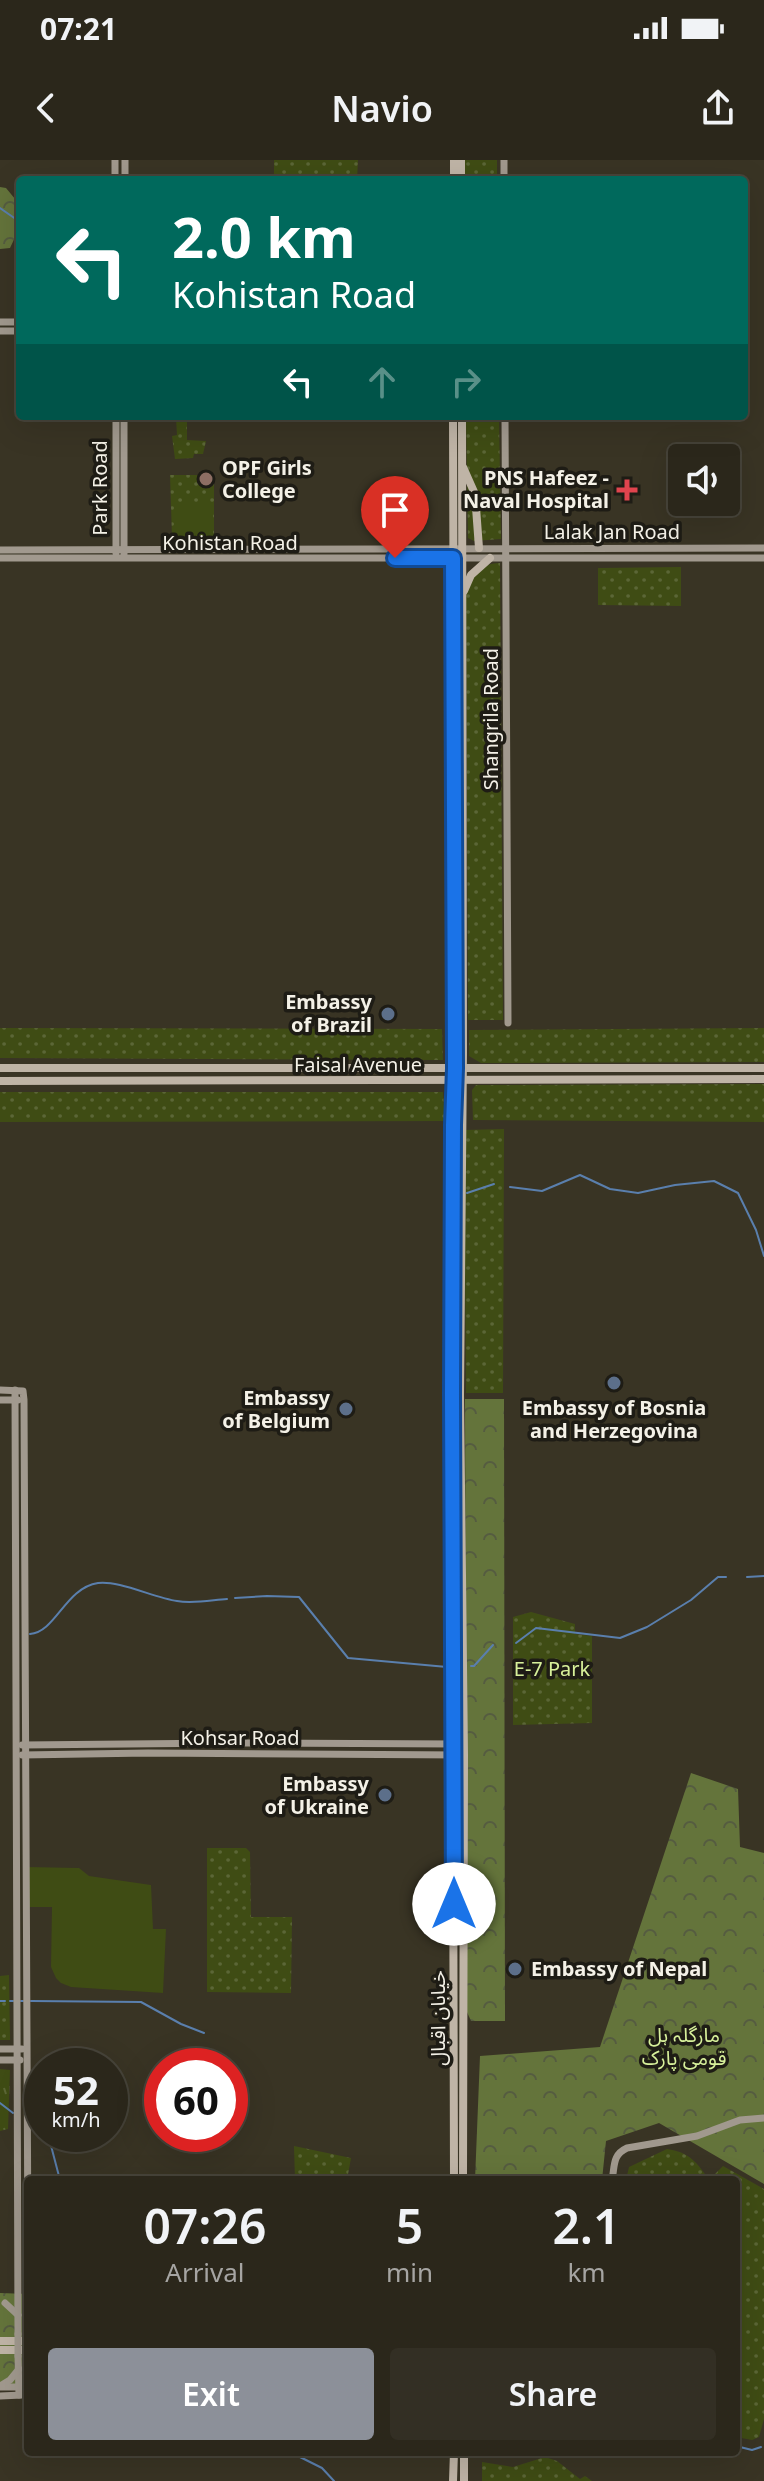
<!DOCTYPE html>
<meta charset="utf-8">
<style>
:root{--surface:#2b271b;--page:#332f24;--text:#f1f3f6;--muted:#a6a5a3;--line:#47443a;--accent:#8c9099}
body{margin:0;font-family:"Noto Sans","Noto Sans Arabic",sans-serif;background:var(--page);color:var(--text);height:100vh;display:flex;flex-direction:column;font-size:30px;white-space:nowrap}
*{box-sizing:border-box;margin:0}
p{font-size:26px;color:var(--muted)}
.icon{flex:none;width:44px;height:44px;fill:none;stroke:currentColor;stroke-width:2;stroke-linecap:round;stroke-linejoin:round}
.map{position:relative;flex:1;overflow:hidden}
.drawer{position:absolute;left:24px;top:2016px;width:716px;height:280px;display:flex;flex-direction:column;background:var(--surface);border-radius:8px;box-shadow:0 8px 32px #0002,0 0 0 2px var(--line)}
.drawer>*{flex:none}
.banner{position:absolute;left:16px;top:16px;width:732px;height:244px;border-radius:8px;box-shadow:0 8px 32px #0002,0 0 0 2px var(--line);background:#00695c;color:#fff;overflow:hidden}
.tools{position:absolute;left:668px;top:284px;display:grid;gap:16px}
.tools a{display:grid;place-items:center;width:72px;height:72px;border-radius:8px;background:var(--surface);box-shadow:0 8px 32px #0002,0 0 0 2px var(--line);font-size:40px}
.speed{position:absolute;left:24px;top:1888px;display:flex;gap:16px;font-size:40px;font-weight:700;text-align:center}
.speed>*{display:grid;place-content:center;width:104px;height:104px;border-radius:50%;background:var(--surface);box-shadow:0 8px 32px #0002,0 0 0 2px var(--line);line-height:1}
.speed small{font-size:20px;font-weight:400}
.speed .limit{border:12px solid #d22;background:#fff;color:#111}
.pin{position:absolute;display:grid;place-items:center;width:68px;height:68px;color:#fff;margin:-82px -34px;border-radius:50% 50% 50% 0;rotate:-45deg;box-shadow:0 0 8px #0007}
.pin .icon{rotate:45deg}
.me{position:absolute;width:88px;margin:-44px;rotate:0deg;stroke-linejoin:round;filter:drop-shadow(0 0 6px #0008)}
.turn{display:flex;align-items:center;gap:28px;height:168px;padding:0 24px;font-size:36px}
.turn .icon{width:104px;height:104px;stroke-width:2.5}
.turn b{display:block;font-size:56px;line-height:68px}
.lanes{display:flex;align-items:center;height:76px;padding:0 24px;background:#0003;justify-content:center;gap:40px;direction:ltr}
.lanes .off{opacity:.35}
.eta{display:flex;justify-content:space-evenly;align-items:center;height:136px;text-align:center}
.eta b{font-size:48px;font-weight:600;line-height:56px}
.action{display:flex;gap:16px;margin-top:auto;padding:16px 24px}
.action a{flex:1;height:92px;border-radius:8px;background:var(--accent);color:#fff;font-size:32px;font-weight:600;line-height:92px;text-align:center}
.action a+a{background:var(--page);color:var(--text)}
.status{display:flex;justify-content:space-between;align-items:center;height:56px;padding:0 40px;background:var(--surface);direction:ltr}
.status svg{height:22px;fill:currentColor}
header{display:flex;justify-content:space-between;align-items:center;height:104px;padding:0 24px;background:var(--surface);font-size:36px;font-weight:600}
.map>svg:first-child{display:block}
.grass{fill:url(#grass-tufts)}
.forest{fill:url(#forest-crowns)}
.park{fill:url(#park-dots)}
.pitch{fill:#3f4c14}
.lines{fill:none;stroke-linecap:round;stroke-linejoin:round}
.stream{stroke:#5a7fad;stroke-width:2}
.secondary{stroke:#a1998e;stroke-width:7}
.primary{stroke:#bfb4a6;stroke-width:8}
.secondary-bridge{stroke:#a1998e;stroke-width:7}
.route-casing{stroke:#114b97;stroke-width:20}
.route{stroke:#1a73e8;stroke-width:14}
.education-dot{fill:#8d6e63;stroke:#1e1c15;stroke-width:3}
.health-dot{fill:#e0444e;stroke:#1e1c15;stroke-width:3}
.service-dot{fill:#5c6f8a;stroke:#1e1c15;stroke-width:3}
.labels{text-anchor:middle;stroke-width:7;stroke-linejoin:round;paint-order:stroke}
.poi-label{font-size:20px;font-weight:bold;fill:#f4f1e7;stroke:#1e1c15;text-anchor:end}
.street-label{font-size:20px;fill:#f4f1e7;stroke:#1e1c15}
.park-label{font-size:20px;fill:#d7f09a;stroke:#1e1c15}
</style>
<div class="status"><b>07:21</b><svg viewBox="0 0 49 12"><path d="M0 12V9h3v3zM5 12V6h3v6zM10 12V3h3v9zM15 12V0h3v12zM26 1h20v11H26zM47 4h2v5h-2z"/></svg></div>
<header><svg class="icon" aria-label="back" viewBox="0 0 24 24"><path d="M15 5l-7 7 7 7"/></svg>Navio<svg class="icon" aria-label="share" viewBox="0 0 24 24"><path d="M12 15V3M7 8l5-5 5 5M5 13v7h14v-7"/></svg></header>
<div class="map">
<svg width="764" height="2321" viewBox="0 0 764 2321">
<defs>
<pattern id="grass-tufts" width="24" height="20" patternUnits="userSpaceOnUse" patternTransform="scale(2)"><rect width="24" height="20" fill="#3f4c14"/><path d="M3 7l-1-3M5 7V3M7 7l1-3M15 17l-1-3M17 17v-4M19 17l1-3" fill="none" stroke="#5b6636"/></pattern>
<pattern id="forest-crowns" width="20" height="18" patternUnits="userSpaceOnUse" patternTransform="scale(2)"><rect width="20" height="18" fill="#64743b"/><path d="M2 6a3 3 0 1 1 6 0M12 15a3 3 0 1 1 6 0" fill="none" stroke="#555c40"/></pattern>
<pattern id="park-dots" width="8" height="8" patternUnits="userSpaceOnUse" patternTransform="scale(2)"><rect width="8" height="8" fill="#3f4c14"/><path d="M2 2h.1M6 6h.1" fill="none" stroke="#5b6636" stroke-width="1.8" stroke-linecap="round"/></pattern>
</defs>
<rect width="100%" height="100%" fill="#393424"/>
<polygon class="grass" points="0,1909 10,1910 8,1969 0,1971"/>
<g class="forest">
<polygon points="0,27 6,28 20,45 20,72 18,71 10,88 0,89"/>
<polygon points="465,1239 504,1239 505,1861 471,1861 467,1852"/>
<polygon points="691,1613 738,1629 740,1687 764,1693 764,2024 659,1963 606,1981 602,2020 475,2020 480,1896 600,1887"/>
<polygon points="0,2133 28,2134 28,2229 0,2229"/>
</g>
<g class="park">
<polygon points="274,0 358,0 357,20 274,20"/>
<rect x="465" y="0" width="32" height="20"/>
<polygon points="466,256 499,256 501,379 474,381 468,378"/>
<polygon points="176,258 187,260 187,280 206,281 203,294 194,294 193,298 175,299 172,276 177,275"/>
<polygon points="170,315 214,315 214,377 172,377"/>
<path d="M500,403L503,860H468L466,435C473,415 478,404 500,403Z"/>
<polygon points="681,407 681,446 598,445 598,408"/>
<polygon points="0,868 442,869 443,900 0,898"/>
<polygon points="764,868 764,902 481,903 469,896 469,870"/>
<polygon points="764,924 764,962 473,960 472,930 476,925"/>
<polygon points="0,932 443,932 445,961 0,962"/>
<polygon points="504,969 503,1233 466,1233 464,970"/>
<polygon points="531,1452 575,1464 575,1474 592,1476 592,1563 513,1565 513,1457"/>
<polygon points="207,1688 246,1688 250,1692 251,1757 292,1757 291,1833 207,1832"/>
<polygon points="9,1815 10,1880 0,1880 0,1816"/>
<polygon points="294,1986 351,1998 347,2020 295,2020"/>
<path d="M667,1989C689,1992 697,2002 709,2020L723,2006L764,2029V2259L759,2277L752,2280L736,2277V2020H626L629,2007Z"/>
<polygon points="545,2297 557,2301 580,2319 585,2316 592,2321 482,2321 482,2302 513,2307"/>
</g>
<g class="pitch">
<rect x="176" y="345" width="37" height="30"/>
<polygon points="26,1707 79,1708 89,1716 151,1725 153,1769 166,1769 163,1833 71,1827 61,1823 56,1818 51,1807 52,1747 26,1747"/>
</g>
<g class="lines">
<g class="stream">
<polyline points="0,48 20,62"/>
<polyline points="510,1027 542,1031 580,1015 610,1029 638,1033 675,1025 714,1021 738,1033 756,1070 764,1096"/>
<polyline points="467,1033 494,1024"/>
<polyline points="747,1417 764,1416"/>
<polyline points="235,1438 267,1436 299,1437 348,1498 447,1507"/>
<path d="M30,1474C56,1472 65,1428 98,1423C118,1420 155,1438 177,1441C193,1444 212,1440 227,1439"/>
<polyline points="516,1483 536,1468 620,1478 647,1467 691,1440 718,1417 726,1417"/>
<polyline points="471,1506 474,1506 493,1485"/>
<polyline points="0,1841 5,1841"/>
<polyline points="10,1841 13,1841"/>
<polyline points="21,1841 23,1841"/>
<polyline points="31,1841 141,1842 181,1864 204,1873"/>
<polyline points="0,1943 13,1953"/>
<polyline points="31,1965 42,1973"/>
<polyline points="44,1974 49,1978 60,2020"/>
<polyline points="736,2286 752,2290 761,2287"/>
<polyline points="290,2292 322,2308 334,2321"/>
<path d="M616,2292C635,2300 656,2297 675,2292"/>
</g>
<g class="secondary">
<polyline points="115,0 115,20"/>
<polyline points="125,0 125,20"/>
<polyline points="504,0 504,20"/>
<polyline points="0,162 20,162"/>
<polyline points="0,171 20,171"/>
<polyline points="116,256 116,393"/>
<polyline points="124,256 124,394"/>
<polyline points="505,256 508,863"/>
<polyline points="0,390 764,388"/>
<polyline points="0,398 764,398"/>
<polyline points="0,1230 23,1231 24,1240 28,2096"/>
<polyline points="15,1230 18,2174"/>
<polyline points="0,1240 18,1240"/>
<polyline points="22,1585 231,1583 458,1584"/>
<polyline points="22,1595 148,1593 464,1595"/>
<polyline points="0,1889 22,1889"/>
<polyline points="0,1900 20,1900"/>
<path d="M612,2020C615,2006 612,1995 627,1988L697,1976L740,1960L764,1958"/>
<polyline points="5,2143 18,2155"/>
<polyline points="18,2196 19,2235"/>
<polyline points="0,2226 10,2220 19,2209"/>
<polyline points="0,2227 22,2227"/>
<polyline points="0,2236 22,2235"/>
<polyline points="27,2236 27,2195"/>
</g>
<g class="primary">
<polyline points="454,20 454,0"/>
<polyline points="461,20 461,0"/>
<polyline points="453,256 455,908 453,965 452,1235 454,2020"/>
<polyline points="462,256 463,892 460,1235 464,1595 463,2020"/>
<polyline points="463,307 475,334 479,388"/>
<polyline points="464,431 471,415 490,398"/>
<polyline points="0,908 764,908"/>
<polyline points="0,921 764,919"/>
<polyline points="0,2181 28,2181"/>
<polyline points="0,2190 23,2190"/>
<polyline points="464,2292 464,2321"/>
<polyline points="453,2321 454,2292"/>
</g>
<g class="secondary-bridge">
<polyline points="18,2174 18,2196"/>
<polyline points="27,2195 28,2175"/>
</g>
</g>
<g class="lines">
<defs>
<polyline id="route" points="395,398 453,398 455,908 453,965 452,1235 454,1744"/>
</defs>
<use href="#route" class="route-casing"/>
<use href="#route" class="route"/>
</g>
<circle class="education-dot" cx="206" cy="319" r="8"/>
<path class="health-dot" d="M623 318h8v8h8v8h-8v8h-8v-8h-8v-8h8z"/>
<g class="service-dot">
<circle cx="388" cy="854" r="8"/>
<circle cx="614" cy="1223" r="8"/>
<circle cx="346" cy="1249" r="8"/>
<circle cx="385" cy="1635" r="8"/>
<circle cx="515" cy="1809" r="8"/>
</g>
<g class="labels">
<g class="poi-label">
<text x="222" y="315" text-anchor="start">OPF Girls<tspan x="222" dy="23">College</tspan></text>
<text x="609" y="325">PNS Hafeez -<tspan x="609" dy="23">Naval Hospital</tspan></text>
<text x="372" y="849">Embassy<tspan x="372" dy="23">of Brazil</tspan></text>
<text x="330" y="1245">Embassy<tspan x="330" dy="23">of Belgium</tspan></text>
<text x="614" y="1255" text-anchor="middle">Embassy of Bosnia<tspan x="614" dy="23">and Herzegovina</tspan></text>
<text x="369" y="1631">Embassy<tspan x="369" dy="23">of Ukraine</tspan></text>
<text x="531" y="1816" text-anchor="start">Embassy of Nepal</text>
</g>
<g class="street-label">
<text transform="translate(100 328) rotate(-90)" y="7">Park Road</text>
<text x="612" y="379">Lalak Jan Road</text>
<text x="230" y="390">Kohistan Road</text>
<text transform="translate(491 559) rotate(-90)" y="7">Shangrila Road</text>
<text x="358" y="912">Faisal Avenue</text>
<text x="240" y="1585">Kohsar Road</text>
<text transform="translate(438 1858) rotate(-90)" y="7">خیابان اقبال</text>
</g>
<g class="park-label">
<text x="552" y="1516">E-7 Park</text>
<text x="684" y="1882">مارگلہ ہل<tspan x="684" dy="23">قومی پارک</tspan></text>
</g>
</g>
</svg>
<div class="tools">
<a><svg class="icon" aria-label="sound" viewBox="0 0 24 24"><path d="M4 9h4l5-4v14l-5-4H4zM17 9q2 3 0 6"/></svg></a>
</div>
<div class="speed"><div>52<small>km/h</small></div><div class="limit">60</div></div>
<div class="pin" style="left:395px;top:398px;background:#d93025"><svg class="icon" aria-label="arrive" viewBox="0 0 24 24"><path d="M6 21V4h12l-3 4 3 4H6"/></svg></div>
<svg class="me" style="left:454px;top:1744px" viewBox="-20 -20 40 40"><circle r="19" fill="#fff"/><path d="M0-13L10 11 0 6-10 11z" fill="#1a73e8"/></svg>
<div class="banner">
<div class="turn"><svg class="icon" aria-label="left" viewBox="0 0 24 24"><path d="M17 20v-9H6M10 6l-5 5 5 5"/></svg><div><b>2.0 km</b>Kohistan Road</div></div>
<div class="lanes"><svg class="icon" aria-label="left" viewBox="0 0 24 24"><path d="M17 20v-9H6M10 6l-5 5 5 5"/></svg><svg class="icon off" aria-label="ahead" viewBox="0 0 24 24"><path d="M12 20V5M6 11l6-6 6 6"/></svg><svg class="icon off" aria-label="right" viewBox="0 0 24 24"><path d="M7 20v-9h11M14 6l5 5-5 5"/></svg></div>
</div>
<section class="drawer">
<div class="eta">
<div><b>07:26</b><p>Arrival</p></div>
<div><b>5</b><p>min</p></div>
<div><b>2.1</b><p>km</p></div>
</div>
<div class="action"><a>Exit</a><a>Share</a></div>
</section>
</div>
